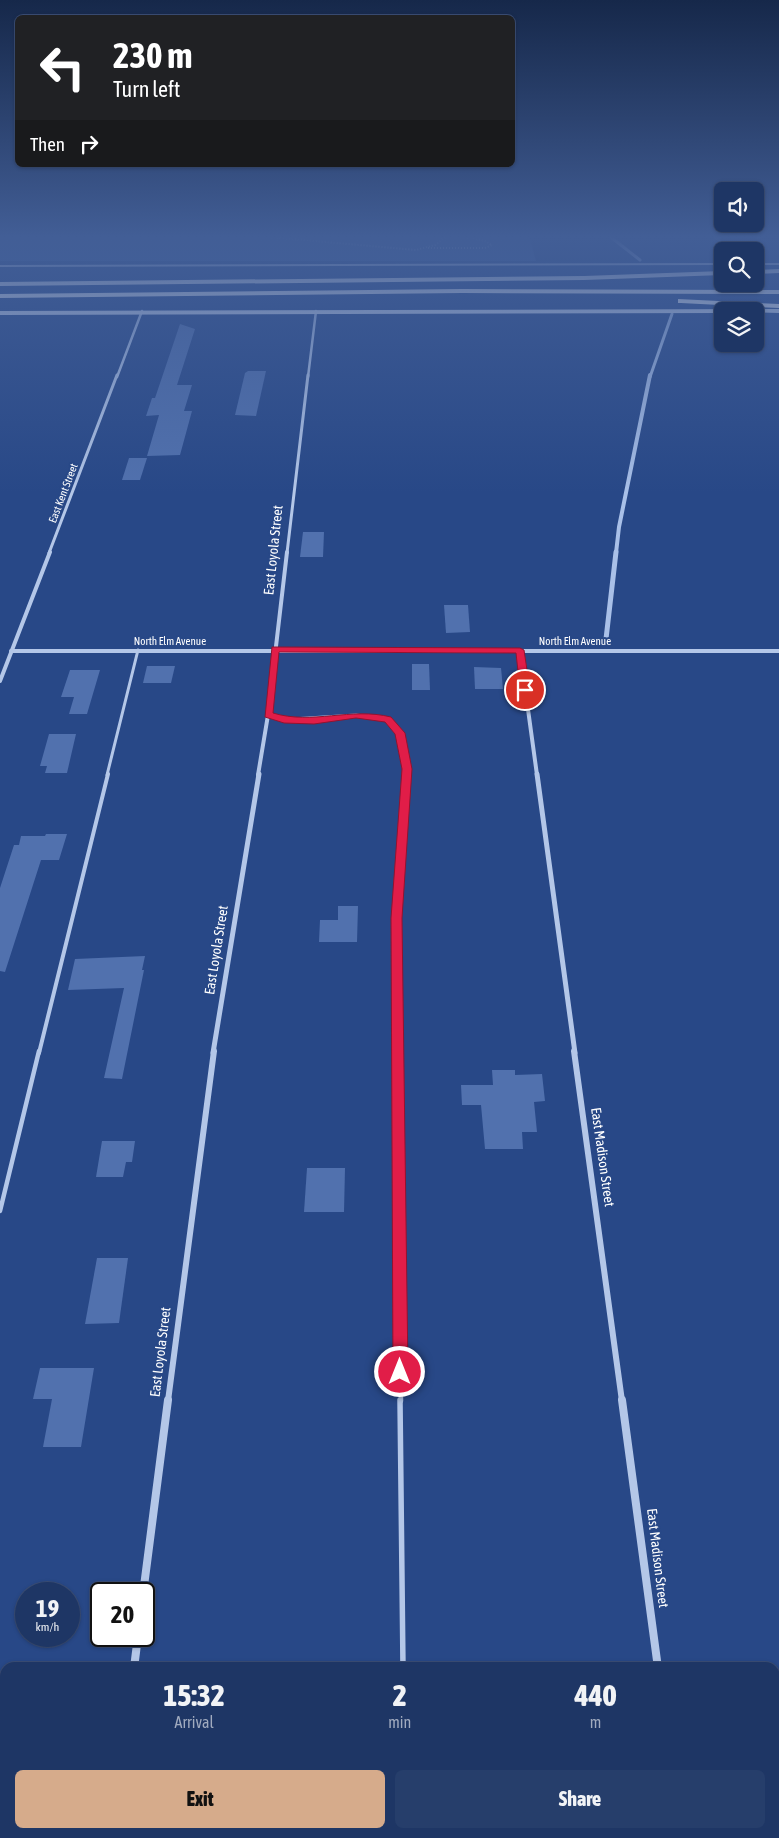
<!DOCTYPE html>
<style>
:root{--surface:#1e3665;--page:#263e6b;--text:#f1f3f6;--muted:#a1abbf;--line:#3c5079;--accent:#d6ab8b}
body{margin:0;font-family:"Asap Condensed",sans-serif;background:var(--page);color:var(--text);height:100vh;display:flex;flex-direction:column;font-size:19px;white-space:nowrap}
*{box-sizing:border-box;margin:0}
p{font-size:16px;color:var(--muted)}
.icon{flex:none;width:28px;height:28px;fill:none;stroke:currentColor;stroke-width:2;stroke-linecap:round;stroke-linejoin:round}
.map{position:relative;flex:1;overflow:hidden}
.drawer{position:absolute;left:0px;top:1662px;width:780px;height:176px;display:flex;flex-direction:column;background:var(--surface);border-radius:15px 15px 0 0;box-shadow:0 1px 4px #0004,0 0 0 1px var(--line)}
.drawer>*{flex:none}
.guide{position:absolute;left:15px;top:15px;width:500px;height:152px;border-radius:8px;box-shadow:0 1px 4px #0004,0 0 0 1px var(--line);background:#202124;color:#fff;overflow:hidden}
.tools{position:absolute;left:714px;top:182px;display:grid;gap:10px}
.tools a{display:grid;place-items:center;width:50px;height:50px;border-radius:8px;background:var(--surface);box-shadow:0 1px 4px #0004,0 0 0 1px var(--line);font-size:25px}
.speed{position:absolute;left:15px;top:1582px;display:flex;gap:10px;font-size:25px;font-weight:700;text-align:center}
.speed>*{display:grid;place-content:center;width:65px;height:65px;border-radius:50%;background:var(--surface);box-shadow:0 1px 4px #0004,0 0 0 1px var(--line);line-height:1}
.speed small{font-size:12px;font-weight:400}
.speed .limit{border:2px solid #111;border-radius:8px;background:#fff;color:#111}
.pin{position:absolute;display:grid;place-items:center;width:42px;height:42px;color:#fff;margin:-21px;border:2px solid #fff;border-radius:50%;box-shadow:0 1px 5px #0007}
.me{position:absolute;width:55px;margin:-28px;rotate:0deg;stroke-linejoin:round;filter:drop-shadow(0 0 4px #0008)}
.turn{display:flex;align-items:center;gap:18px;height:105px;padding:0 15px;font-size:22px}
.turn .icon{width:65px;height:65px;stroke-width:2.5}
.turn b{display:block;font-size:35px;line-height:42px}
.then{display:flex;align-items:center;height:48px;padding:0 15px;background:#0003;gap:10px;font-size:19px}
.eta{display:flex;justify-content:space-evenly;align-items:center;height:85px;text-align:center}
.eta b{font-size:30px;font-weight:800;line-height:35px}
.action{display:flex;gap:10px;margin-top:auto;padding:10px 15px}
.action a{flex:1;height:58px;border-radius:8px;background:var(--accent);color:#111;font-size:20px;font-weight:800;line-height:58px;text-align:center}
.action a+a{background:var(--page);color:var(--text)}
.map>svg:first-child{display:block}
.green{fill:#3d61a3}
.lines{fill:none;stroke-linecap:round;stroke-linejoin:round}
.stream-far2{stroke:#a9c0e8;stroke-width:3}
.stream-far1{stroke:#a9c0e8;stroke-width:4}
.stream{stroke:#a9c0e8;stroke-width:5}
.building{fill:#5171ae}
.path{stroke:#b4c7e8;stroke-width:2;stroke-dasharray:1 2;stroke-linecap:butt}
.service-far3{stroke:#b4c7e8;stroke-width:3}
.service-far2{stroke:#b4c7e8;stroke-width:4}
.service-far1{stroke:#b4c7e8;stroke-width:4.5}
.service{stroke:#b4c7e8;stroke-width:5.5}
.minor-far5{stroke:#b4c7e8;stroke-width:2.5}
.minor-far4{stroke:#b4c7e8;stroke-width:3}
.minor-far3{stroke:#b4c7e8;stroke-width:4}
.minor-far2{stroke:#b4c7e8;stroke-width:5}
.minor-far1{stroke:#b4c7e8;stroke-width:6}
.minor{stroke:#b4c7e8;stroke-width:8}
.secondary{fill:#dee7f7;fill-rule:evenodd}
.motorway{fill:#fff;fill-rule:evenodd}
.route{fill:#e11d48;stroke:#92132f}
.labels{text-anchor:middle;stroke-width:4;stroke-linejoin:round;paint-order:stroke}
.far-street-label{font-size:11px;fill:#fff;stroke:#284887}
.street-label{font-size:14px;fill:#fff;stroke:#284887}
</style>
<div class="map">
<svg width="779" height="1838" viewBox="0 0 779 1838">
<rect width="100%" height="100%" fill="#284887"/>
<polygon class="green" points="0,235 529,235 536,261 0,261"/>
<g class="lines">
<g class="stream-far2">
<polyline points="608,235 640,260"/>
<polyline points="650,377 672,314"/>
</g>
<polyline class="stream-far1" points="616,553 619,527 650,375"/>
<polyline class="stream" points="606,639 616,552"/>
</g>
<g class="building">
<polygon points="180,324 195,329 177,385 192,385 184,411 192,411 180,455 147,456 159,415 146,416 152,398 155,398"/>
<polygon points="248,371 266,371 256,416 235,415 245,373"/>
<polygon points="129,458 147,458 140,480 122,480"/>
<polygon points="303,532 324,532 323,557 300,557"/>
<polygon points="444,605 468,605 470,632 446,633"/>
<polygon points="412,664 429,664 430,690 412,690"/>
<polygon points="147,666 175,666 171,683 143,683"/>
<polygon points="474,667 501,668 503,689 475,689"/>
<polygon points="70,670 100,670 87,714 69,714 74,697 61,697"/>
<polygon points="49,734 76,734 67,773 45,773 47,766 40,766"/>
<polygon points="46,834 67,834 59,860 41,860 5,972 0,971 0,888 14,845 19,845 21,836 45,836"/>
<polygon points="338,906 358,906 357,942 319,942 320,920 338,920"/>
<polygon points="145,956 142,970 144,970 122,1079 104,1078 124,988 68,990 75,959"/>
<polygon points="492,1070 515,1070 515,1075 542,1074 545,1101 534,1102 537,1132 522,1132 523,1149 485,1149 481,1105 462,1105 461,1085 493,1085"/>
<polygon points="102,1141 135,1141 132,1162 126,1162 123,1177 96,1177"/>
<polygon points="307,1168 345,1168 344,1212 304,1212"/>
<polygon points="97,1258 128,1258 119,1323 85,1324"/>
<polygon points="40,1368 94,1368 81,1447 43,1447 52,1399 33,1399"/>
</g>
<g class="lines">
<g class="path">
<polyline points="247,235 416,250 435,245 448,235"/>
<polyline points="428,248 485,248 492,245 485,241 457,235"/>
</g>
<g class="service-far3">
<polyline points="268,715 292,719 356,715 387,719 400,733 407,775"/>
<polyline points="107,775 138,650"/>
</g>
<g class="service-far2">
<polyline points="39,1053 108,774"/>
<polyline points="397,1053 396,918 407,774"/>
</g>
<g class="service-far1">
<polyline points="397,1051 401,1401"/>
<polyline points="0,1211 39,1051"/>
</g>
<g class="service">
<polyline points="400,1400 403,1668"/>
<polyline points="405,1834 405,1838"/>
</g>
<g class="minor-far5">
<polyline points="713,235 731,251"/>
<polyline points="117,377 142,311"/>
<polyline points="308,377 316,311"/>
</g>
<g class="minor-far4">
<polyline points="49,553 117,375"/>
<polyline points="287,553 308,375"/>
</g>
<g class="minor-far3">
<polyline points="11,651 779,651"/>
<polyline points="520,651 537,775"/>
<polyline points="0,681 50,552"/>
<polyline points="258,775 268,715 287,552"/>
</g>
<g class="minor-far2">
<polyline points="537,774 575,1053"/>
<polyline points="213,1053 259,774"/>
</g>
<g class="minor-far1">
<polyline points="574,1051 622,1401"/>
<polyline points="168,1401 214,1051"/>
</g>
<g class="minor">
<polyline points="622,1400 658,1668"/>
<polyline points="143,1594 168,1400"/>
<polyline points="134,1668 138,1636"/>
<polyline points="113,1834 113,1838"/>
<polyline points="679,1834 680,1838"/>
</g>
<g class="secondary">
<polygon points="722,263 722,265 0,267 0,265"/>
<rect x="755" y="263" width="24" height="2"/>
<polygon points="779,309 779,313 722,311 722,313 0,315 0,311"/>
</g>
<g class="motorway">
<polygon points="779,269 779,273 755,274 755,270"/>
<polygon points="722,271 722,275 584,280 0,286 0,282 584,276"/>
<polygon points="462,289 779,290 779,294 462,293 0,298 0,294"/>
<polygon points="678,299 779,304 779,308 681,303 678,303"/>
</g>
</g>
<linearGradient id="sky" x2="0" y2="1"><stop stop-color="#16284a"/><stop offset="0.48" stop-color="#425e96"/><stop offset="1" stop-color="#425e96" stop-opacity="0"/></linearGradient>
<rect width="779" height="493" fill="url(#sky)"/>
<path class="route" d="M272,647L520,648L524,650L530,690L525,693L520,690L516,653L279,652L273,713C312,725 351,707 391,717L405,733L412,769L402,918L408,1372L406,1377L400,1379L395,1377L393,1372L391,918L402,769L395,734L385,722L356,718L314,724L284,723L265,717Z"/>
<g class="labels">
<g class="far-street-label">
<text transform="translate(63 493) rotate(-69)" y="4">East Kent Street</text>
<text x="170" y="645">North Elm Avenue</text>
<text x="575" y="645">North Elm Avenue</text>
</g>
<g class="street-label">
<text transform="translate(273 550) rotate(-84)" y="5">East Loyola Street</text>
<text transform="translate(216 950) rotate(-81)" y="5">East Loyola Street</text>
<text transform="translate(603 1157) rotate(82)" y="5">East Madison Street</text>
<text transform="translate(160 1352) rotate(-83)" y="5">East Loyola Street</text>
<text transform="translate(658 1558) rotate(83)" y="5">East Madison Street</text>
</g>
</g>
</svg>
<div class="tools">
<a><svg class="icon" aria-label="sound" viewBox="0 0 24 24"><path d="M4 9h4l5-4v14l-5-4H4zM17 9q2 3 0 6"/></svg></a>
<a><svg class="icon" aria-label="search" viewBox="0 0 24 24"><circle cx="10" cy="10" r="6"/><path d="M15 15l6 6"/></svg></a>
<a><svg class="icon" aria-label="layers" viewBox="0 0 24 24"><path d="M12 4l9 5-9 5-9-5zM3 14l9 5 9-5"/></svg></a>
</div>
<div class="speed"><div>19<small>km/h</small></div><div class="limit">20</div></div>
<div class="pin" style="left:525px;top:690px;background:#d93025"><svg class="icon" aria-label="arrive" viewBox="0 0 24 24"><path d="M6 21V4h12l-3 4 3 4H6"/></svg></div>
<svg class="me" style="left:400px;top:1372px" viewBox="-20 -20 40 40"><circle r="17" fill="#e11d48" stroke="#fff" stroke-width="3"/><path d="M0-11L8 9 0 5-8 9z" fill="#fff"/></svg>
<div class="guide">
<div class="turn"><svg class="icon" aria-label="left" viewBox="0 0 24 24"><path d="M17 20v-9H6M10 6l-5 5 5 5"/></svg><div><b>230 m</b>Turn left</div></div>
<div class="then">Then<svg class="icon" aria-label="right" viewBox="0 0 24 24"><path d="M7 20v-9h11M14 6l5 5-5 5"/></svg></div>
</div>
<section class="drawer">
<div class="eta">
<div><b>15:32</b><p>Arrival</p></div>
<div><b>2</b><p>min</p></div>
<div><b>440</b><p>m</p></div>
</div>
<div class="action"><a>Exit</a><a>Share</a></div>
</section>
</div>
